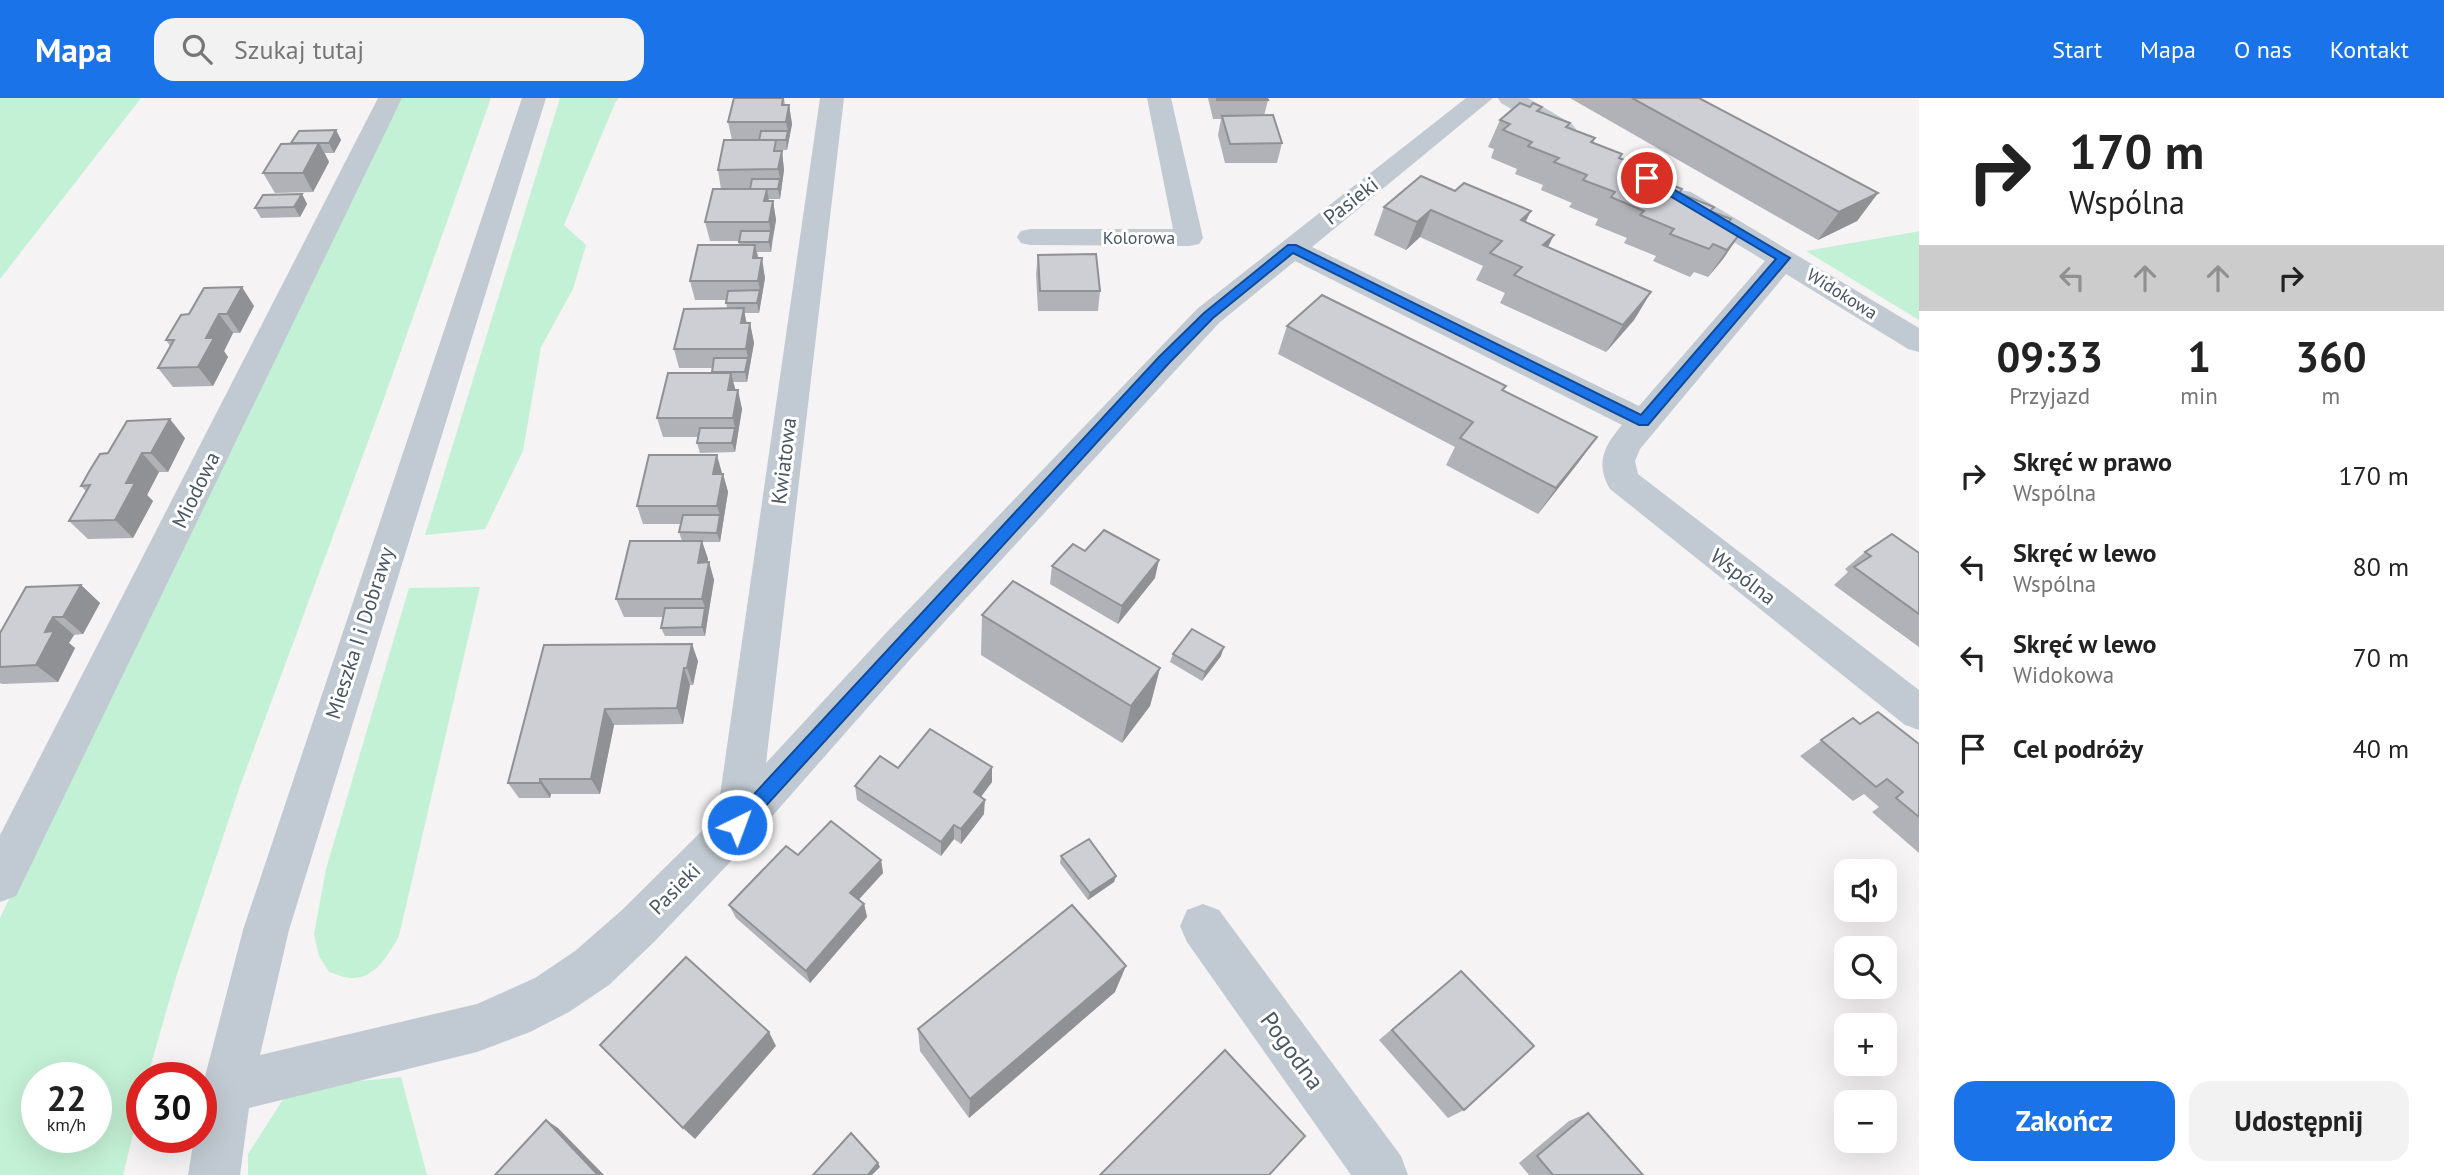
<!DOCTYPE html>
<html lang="pl">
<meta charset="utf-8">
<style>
:root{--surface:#fff;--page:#f2f2f2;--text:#222;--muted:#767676;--accent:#1a73e8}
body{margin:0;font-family:"PT Sans",sans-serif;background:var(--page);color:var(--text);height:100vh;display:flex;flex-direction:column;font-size:26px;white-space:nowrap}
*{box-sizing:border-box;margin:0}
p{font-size:23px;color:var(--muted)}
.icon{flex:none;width:38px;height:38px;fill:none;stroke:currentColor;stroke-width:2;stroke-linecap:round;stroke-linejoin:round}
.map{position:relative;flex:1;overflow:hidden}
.panel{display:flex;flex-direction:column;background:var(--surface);width:525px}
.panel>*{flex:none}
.banner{background:#fff;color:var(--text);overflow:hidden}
.fabs{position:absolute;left:1834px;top:761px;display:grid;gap:14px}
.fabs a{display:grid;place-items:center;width:63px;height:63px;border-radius:14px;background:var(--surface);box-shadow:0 7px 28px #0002;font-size:35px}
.speed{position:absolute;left:21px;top:964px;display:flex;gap:14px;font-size:35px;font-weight:700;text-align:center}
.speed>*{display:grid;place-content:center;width:91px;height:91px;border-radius:50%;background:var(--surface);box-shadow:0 7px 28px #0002;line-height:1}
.speed small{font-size:18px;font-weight:400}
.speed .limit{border:10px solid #d22;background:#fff;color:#111}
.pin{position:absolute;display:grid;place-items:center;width:60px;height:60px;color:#fff;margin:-30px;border:4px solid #fff;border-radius:50%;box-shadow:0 2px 7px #0007}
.me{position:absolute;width:77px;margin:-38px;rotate:42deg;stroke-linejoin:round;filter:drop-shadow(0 0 5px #0008)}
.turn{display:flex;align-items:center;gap:24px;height:147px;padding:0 35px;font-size:32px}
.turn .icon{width:91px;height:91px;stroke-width:2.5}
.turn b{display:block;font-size:49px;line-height:60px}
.lanes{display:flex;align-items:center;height:66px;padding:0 35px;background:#0003;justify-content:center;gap:35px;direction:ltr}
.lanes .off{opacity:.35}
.eta{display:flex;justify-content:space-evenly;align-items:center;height:119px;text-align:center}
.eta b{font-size:42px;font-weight:700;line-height:49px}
.primary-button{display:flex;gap:14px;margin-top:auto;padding:14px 35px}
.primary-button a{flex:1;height:80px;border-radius:21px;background:var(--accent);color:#fff;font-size:28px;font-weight:700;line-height:80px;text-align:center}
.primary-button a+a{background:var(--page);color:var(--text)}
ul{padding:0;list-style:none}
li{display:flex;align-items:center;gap:21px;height:91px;padding:0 35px}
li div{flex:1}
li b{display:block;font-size:26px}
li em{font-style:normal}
header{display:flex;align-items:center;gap:42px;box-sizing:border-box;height:98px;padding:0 35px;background:var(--accent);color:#fff}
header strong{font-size:33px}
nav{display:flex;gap:38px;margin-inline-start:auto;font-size:24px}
.search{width:490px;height:63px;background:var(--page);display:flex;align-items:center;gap:18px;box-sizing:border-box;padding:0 24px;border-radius:21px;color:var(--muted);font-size:26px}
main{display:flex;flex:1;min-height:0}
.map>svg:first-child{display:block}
.green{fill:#c3f1d5;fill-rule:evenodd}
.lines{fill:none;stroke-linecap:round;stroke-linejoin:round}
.minor{fill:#c1cad2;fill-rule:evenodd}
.wall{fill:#b0b2b7}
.shaded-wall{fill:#909195}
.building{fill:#cdcfd5;stroke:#909195;stroke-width:2}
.route{fill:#1a73e8;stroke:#114b97;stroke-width:2}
.labels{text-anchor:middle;stroke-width:6;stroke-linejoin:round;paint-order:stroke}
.far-street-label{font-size:18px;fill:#4a5661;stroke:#fff}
.street-label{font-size:21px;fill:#4a5661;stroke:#fff}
.near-street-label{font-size:24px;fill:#4a5661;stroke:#fff}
</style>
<header>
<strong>Mapa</strong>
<div class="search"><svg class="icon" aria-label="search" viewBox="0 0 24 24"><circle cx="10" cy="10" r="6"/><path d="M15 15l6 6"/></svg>Szukaj tutaj</div>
<nav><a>Start</a><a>Mapa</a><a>O nas</a><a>Kontakt</a></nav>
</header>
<main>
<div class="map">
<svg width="1919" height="1077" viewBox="0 0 1919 1077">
<rect width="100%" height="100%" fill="#f5f3f3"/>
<g class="green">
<polygon points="0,0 141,0 0,181"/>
<path d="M400,0H491L382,306L240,688L177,876L147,980H142V1000L123,1077H0V820L148,510ZM37,980H96V1040H37Z"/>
<polygon points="560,0 619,0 615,5 564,127 586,147 573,191 541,249 523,353 485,431 425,437"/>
<polygon points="1919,133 1919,222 1806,153 1915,134"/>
<path d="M480,489L399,838C389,856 375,881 351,880C344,880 336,876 329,874L319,858L314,836L326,771L409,490Z"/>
<polygon points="401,979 427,1077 248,1077 248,1056 284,1000 341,985"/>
</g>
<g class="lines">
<g class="minor">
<polygon points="378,0 402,0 16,798 0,804 0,737"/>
<path d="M522,0H546L289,832L260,957L477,906L535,880L575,853L622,812L717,718L820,0H844L766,665L886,535L1197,211L1466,0H1493L1312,149L1639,308L1765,163L1671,106L1667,100L1671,94L1681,92L1691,94L1919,230V254L1908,251L1786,176L1640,351L1635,363L1638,376L1919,592V632L1905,627L1610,391C1595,365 1604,348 1622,327L1295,163L1219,225L914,557L752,741L654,844L609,887L569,914L530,934L477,954L249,1010L240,1077H188L194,1040H201L202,990L243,832Z"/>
<polygon points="1147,0 1171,0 1203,140 1199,146 1189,148 1031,147 1021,145 1017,139 1021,133 1031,131 1173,131"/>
<polygon points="1498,0 1528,0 1572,26 1576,31 1572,36 1563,39 1554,36 1501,5"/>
<polygon points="1203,806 1219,812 1401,1058 1408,1077 1351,1077 1187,844 1180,828 1187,812"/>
</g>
</g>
<g class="wall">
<polygon points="734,0 794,0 784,0 785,7 789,7 792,26 787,52 777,52 777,53 782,53 784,72 780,101 768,101 769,103 773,103 776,122 771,154 757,154 765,180 759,215 744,215 747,225 750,225 754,245 747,284 733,284 742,311 735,354 700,355 697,345 698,339 663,339 657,320 712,275 713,270 679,270 674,251 727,210 726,202 695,202 690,183 739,147 739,143 710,143 705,124 721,91 718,72 732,42 728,24"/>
<polygon points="1208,0 1267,0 1268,2 1264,18 1282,45 1277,65 1225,65 1218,37 1221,21 1213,21"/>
<polygon points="1570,0 1699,0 1878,95 1857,123 1818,142"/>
<polygon points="1530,9 1542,9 1540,14 1570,25 1568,30 1595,40 1593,45 1622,56 1620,60 1653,73 1650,79 1682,91 1679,95 1711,113 1731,121 1727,127 1742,133 1723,161 1708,179 1694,174 1690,179 1653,163 1656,158 1624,145 1627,140 1595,127 1598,121 1569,109 1572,105 1541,92 1543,87 1515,76 1517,71 1491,60 1494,51 1488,49 1500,22"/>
<polygon points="336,32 341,42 334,55 325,55 329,64 313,94 275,95 263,75 291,45"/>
<polygon points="1421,78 1554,137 1548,149 1651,194 1634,222 1606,254 1500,205 1505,195 1476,182 1483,168 1420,139 1406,152 1374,137 1384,109"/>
<polygon points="302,96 307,106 300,119 261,120 255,110"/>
<polygon points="1038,157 1100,193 1098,213 1038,213 1036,176"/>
<polygon points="254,208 240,235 233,235 224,253 228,259 213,288 173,289 158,270 170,248 166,242 181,217"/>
<polygon points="1287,228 1506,288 1503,293 1597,339 1578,365 1538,416 1446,367 1455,349 1278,256"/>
<polygon points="185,340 168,374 159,374 147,397 153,403 133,440 88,441 69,423 86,393 81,388 108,355"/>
<polygon points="722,376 723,376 728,394 720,444 702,444 708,461 707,464 709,464 714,482 705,538 665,538 661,530 664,519 624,519 616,501 682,443 679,434 681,426 643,426 637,408"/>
<polygon points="1085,453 1155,480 1118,526 1050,486 1052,468"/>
<polygon points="1865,454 1919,455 1919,549 1834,487 1848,474 1845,471"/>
<polygon points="81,487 100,505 83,536 74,537 69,544 69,545 75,550 58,584 2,586 0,585 0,535"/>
<polygon points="982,517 1160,570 1150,608 1122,645 981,557"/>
<polygon points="544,547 698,563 693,587 690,587 683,626 614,627 600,696 551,696 550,700 519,700 508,685"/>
<polygon points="1173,556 1221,558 1202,583 1170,564"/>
<polygon points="1853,620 1860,626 1919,646 1919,755 1872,714 1879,709 1864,696 1853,703 1800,658"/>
<polygon points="992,669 992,684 981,699 984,716 961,746 954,741 941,758 857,702 855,688 898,670"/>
<polygon points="798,757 881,762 883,775 858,802 864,806 867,819 810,885 736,820 729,807"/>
<polygon points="1061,758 1116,778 1114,784 1088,802 1060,765"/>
<polygon points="1461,873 1464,1012 1448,1020 1379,942"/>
<polygon points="1115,894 969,1020 920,953 918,931"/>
<polygon points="1588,1015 1643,1077 1529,1077 1519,1065 1569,1023"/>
</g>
<g class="shaded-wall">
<polygon points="789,7 792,26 787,52 786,42 788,33 786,24"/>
<polygon points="336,32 341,42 334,55 329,45"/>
<polygon points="319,45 329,64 313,94 303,75"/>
<polygon points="782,53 784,72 780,101 778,91 780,81 778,71"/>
<polygon points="767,91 770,110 764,103"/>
<polygon points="1878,95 1857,123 1818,142 1839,114"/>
<polygon points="302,96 307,106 300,119 294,109"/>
<polygon points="773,103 776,122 772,143 769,124"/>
<polygon points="1431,112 1420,139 1406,152 1417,124"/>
<polygon points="1531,113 1517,141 1521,122"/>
<polygon points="771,133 772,143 771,154 769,144"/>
<polygon points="1742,133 1723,161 1708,179 1727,152"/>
<polygon points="1554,137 1540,164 1543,147"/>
<polygon points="755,147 759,166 753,160"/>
<polygon points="762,160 765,180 759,215 757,205 760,192 758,183"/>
<polygon points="242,189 254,208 240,235 227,216"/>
<polygon points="1651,194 1634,222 1606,254 1623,227"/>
<polygon points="744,210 747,230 741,225"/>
<polygon points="219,216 233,235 224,253 228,259 213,288 198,269 206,240"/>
<polygon points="750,225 754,245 747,284 745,274 748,260 746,251"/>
<polygon points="731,275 736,294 728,292"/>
<polygon points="738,292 742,311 735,354 732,345 735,330 733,320"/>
<polygon points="170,321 185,340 168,374 151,355"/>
<polygon points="1597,339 1578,365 1538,416 1556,390"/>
<polygon points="142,355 159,374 147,397 153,403 133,440 115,422 126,385"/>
<polygon points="717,357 722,375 713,376"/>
<polygon points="723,376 728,394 720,444 717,435 720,417 717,408"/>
<polygon points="702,443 708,461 704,482 698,465"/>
<polygon points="1159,462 1155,480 1118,526 1122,508"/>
<polygon points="709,464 714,482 708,518 702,501"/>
<polygon points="81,487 100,505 83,536 63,519"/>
<polygon points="705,510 708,518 705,538 702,529"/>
<polygon points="53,519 74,537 69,545 75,550 58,584 36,567 45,534"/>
<polygon points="692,546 698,563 693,587 687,570"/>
<polygon points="1224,549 1221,558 1202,583 1205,574"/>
<polygon points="684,570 690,587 683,626 677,610"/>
<polygon points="1160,570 1150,608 1122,645 1131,608"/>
<polygon points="605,611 614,627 600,696 591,681"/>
<polygon points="992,669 992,684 973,709 974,694"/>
<polygon points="540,681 551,696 550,700 540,685"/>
<polygon points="985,702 984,716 961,746 961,731"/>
<polygon points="954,727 954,741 941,758 941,744"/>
<polygon points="881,762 883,775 853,808 850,795"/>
<polygon points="1116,778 1114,784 1088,802 1090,795"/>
<polygon points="864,806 867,819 810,885 806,873"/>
<polygon points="1126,868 1115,894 969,1020 970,1001"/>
<polygon points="769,934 776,948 695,1041 683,1030"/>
<polygon points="546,1022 558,1030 604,1077 598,1077"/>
<polygon points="878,1065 880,1069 872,1077 868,1077"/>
</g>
<g class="building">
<polygon points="734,0 783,0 782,7 789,7 786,24 728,24"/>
<polygon points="1217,0 1267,0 1268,2 1217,2"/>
<polygon points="1632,0 1699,0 1878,95 1839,114"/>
<polygon points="1520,5 1530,9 1533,5 1542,9 1537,13 1570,25 1566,29 1595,40 1591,44 1622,56 1619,60 1653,73 1649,78 1682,91 1679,95 1714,109 1710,113 1731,121 1726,127 1742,133 1727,152 1713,146 1709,151 1670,136 1674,131 1640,117 1644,113 1611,99 1615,94 1583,82 1587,77 1554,64 1559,60 1528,48 1532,44 1503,32 1510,26 1500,22"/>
<polygon points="1273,17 1282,45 1230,46 1222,18"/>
<polygon points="336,32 329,45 291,45 299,33"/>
<polygon points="761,33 788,33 786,42 759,42"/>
<polygon points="724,42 776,42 774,53 782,53 778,71 718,72"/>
<polygon points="319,45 303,75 263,75 281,46"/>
<polygon points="1421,78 1455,93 1464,85 1531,113 1521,122 1554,137 1543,147 1651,194 1623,227 1514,177 1522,169 1490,155 1502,143 1431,112 1417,124 1384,109"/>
<polygon points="752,81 780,81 778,91 750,91"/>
<polygon points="713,91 767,91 764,103 773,103 769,124 705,124"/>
<polygon points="302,96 294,109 255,110 263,97"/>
<polygon points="741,133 771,133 769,144 739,144"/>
<polygon points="698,147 755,147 753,160 762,160 758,183 690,183"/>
<polygon points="1096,156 1100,193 1040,193 1038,157"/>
<polygon points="242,189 227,216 219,216 206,240 214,240 198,269 158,270 174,242 166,242 181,217 189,216 204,190"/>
<polygon points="760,192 757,205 726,205 728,193"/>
<polygon points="1322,197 1506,288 1502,292 1597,339 1556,390 1460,340 1473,324 1287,228"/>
<polygon points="744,210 741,225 750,225 746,251 674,251 684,211"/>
<polygon points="714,260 748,260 745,274 712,274"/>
<polygon points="668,275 731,275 728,292 738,292 733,320 657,320"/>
<polygon points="170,321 151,355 142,355 126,385 135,385 115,422 69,423 90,387 81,388 90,372 100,356 108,355 127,323"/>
<polygon points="700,330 735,330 732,345 697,345"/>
<polygon points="649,357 717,357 713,376 723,376 717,408 637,408"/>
<polygon points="683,417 720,417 717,435 679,434"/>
<polygon points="1104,432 1159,462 1122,508 1052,468 1073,446 1085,453"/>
<polygon points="1892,436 1919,455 1919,516 1854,469 1871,458 1865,454"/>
<polygon points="630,443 702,443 698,465 709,464 702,501 616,501"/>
<polygon points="1013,483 1160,570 1131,608 982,517"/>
<polygon points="81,487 63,519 53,519 49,526 45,534 54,533 36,567 0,569 0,535 26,489"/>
<polygon points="665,510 705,510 702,529 661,530"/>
<polygon points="1192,531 1224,549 1205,574 1173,556"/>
<polygon points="692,546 687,570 684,570 677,610 605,611 591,681 540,681 540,685 508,685 544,547"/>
<polygon points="1878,614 1919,646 1919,719 1896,700 1903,694 1887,681 1876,689 1821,642 1853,620 1860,626"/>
<polygon points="930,631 992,669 974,694 985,702 961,731 954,727 941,744 855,688 880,658 898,670"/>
<polygon points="831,723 881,762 850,795 864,806 806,873 729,807 786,748 798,757"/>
<polygon points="1089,741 1116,778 1090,795 1061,758"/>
<polygon points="1072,807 1126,868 970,1001 918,931"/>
<polygon points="686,859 769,934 683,1030 600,947"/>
<polygon points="1461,873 1534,948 1464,1012 1392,932"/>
<polygon points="1225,952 1305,1038 1269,1077 1100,1077"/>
<polygon points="1588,1015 1643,1077 1553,1077 1537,1058"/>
<polygon points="546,1022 598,1077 495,1077"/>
<polygon points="851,1035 878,1065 868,1077 813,1077"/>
</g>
<polygon class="route" points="1643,78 1651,78 1790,160 1648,327 1639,327 1293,155 1213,220 1169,265 743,733 737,735 731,733 728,727 731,721 1159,259 1204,215 1288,147 1296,147 1641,317 1776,161 1643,82"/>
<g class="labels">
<g class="far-street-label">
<text x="1139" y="146">Kolorowa</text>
<text transform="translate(1842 196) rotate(32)" y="6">Widokowa</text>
</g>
<g class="street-label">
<text transform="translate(1351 103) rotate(-38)" y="7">Pasieki</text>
<text transform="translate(784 363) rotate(-83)" y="7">Kwiatowa</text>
<text transform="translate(196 392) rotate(-64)" y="7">Miodowa</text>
<text transform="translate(1743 479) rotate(38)" y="7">Wspólna</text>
<text transform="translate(360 535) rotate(-72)" y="7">Mieszka I i Dobrawy</text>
<text transform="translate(675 791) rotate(-45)" y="7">Pasieki</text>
</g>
<g class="near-street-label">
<text transform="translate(1292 953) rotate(54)" y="8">Pogodna</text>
</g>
</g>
</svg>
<div class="fabs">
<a><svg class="icon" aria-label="sound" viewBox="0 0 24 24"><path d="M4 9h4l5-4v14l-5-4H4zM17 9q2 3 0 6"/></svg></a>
<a><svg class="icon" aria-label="search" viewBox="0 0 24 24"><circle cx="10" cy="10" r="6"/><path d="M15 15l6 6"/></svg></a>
<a>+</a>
<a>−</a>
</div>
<div class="speed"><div>22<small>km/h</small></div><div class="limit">30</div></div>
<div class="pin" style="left:1647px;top:80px;background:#d93025"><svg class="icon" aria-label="arrive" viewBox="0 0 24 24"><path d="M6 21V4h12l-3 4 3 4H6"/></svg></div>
<svg class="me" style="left:737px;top:727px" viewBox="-20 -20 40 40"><circle r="17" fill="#1a73e8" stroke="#fff" stroke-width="3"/><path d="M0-11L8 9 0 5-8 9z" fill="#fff"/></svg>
</div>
<section class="panel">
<div class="banner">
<div class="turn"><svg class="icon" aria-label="right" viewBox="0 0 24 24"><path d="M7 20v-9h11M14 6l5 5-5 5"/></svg><div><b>170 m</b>Wspólna</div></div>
<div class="lanes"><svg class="icon off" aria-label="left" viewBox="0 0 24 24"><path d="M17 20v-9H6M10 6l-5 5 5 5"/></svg><svg class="icon off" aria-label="ahead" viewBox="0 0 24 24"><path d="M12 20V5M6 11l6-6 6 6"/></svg><svg class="icon off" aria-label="ahead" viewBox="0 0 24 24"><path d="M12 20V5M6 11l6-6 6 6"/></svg><svg class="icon" aria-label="right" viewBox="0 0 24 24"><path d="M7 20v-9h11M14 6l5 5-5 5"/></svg></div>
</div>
<div class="eta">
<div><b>09:33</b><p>Przyjazd</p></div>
<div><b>1</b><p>min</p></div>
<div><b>360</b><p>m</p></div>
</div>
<ul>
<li><svg class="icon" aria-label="right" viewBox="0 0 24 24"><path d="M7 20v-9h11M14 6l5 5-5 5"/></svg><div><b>Skręć w prawo</b><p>Wspólna</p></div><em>170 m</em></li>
<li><svg class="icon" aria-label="left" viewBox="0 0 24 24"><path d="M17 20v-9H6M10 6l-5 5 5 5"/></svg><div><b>Skręć w lewo</b><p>Wspólna</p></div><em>80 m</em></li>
<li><svg class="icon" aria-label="left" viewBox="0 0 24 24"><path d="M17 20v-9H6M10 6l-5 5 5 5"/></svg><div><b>Skręć w lewo</b><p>Widokowa</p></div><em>70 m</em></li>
<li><svg class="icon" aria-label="arrive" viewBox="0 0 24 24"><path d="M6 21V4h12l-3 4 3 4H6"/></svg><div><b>Cel podróży</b></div><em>40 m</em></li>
</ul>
<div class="primary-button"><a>Zakończ</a><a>Udostępnij</a></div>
</section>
</main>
